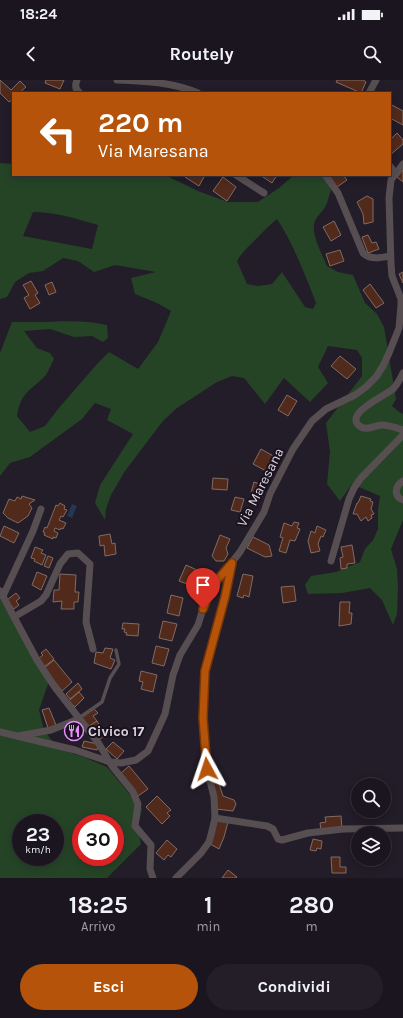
<!DOCTYPE html>
<html lang="it">
<style>
:root{--surface:#1a151f;--page:#231e28;--text:#f1f3f6;--muted:#9f9fa4;--line:#38343d;--accent:#b45309}
body{margin:0;font-family:Karla,sans-serif;background:var(--page);color:var(--text);height:100vh;display:flex;flex-direction:column;font-size:15px;white-space:nowrap}
*{box-sizing:border-box;margin:0}
p{font-size:13px;color:var(--muted)}
.icon{flex:none;width:22px;height:22px;fill:none;stroke:currentColor;stroke-width:2;stroke-linecap:round;stroke-linejoin:round}
.map{position:relative;height:798px;overflow:hidden}
.panel{display:flex;flex-direction:column;background:var(--surface);flex:1}
.panel>*{flex:none}
.hud{position:absolute;left:12px;top:12px;width:379px;height:84px;border-radius:0px;box-shadow:0 2px 10px #0003,0 0 0 1px var(--line);background:#b45309;color:#fff;overflow:hidden}
.fabs{position:absolute;left:351px;top:698px;display:grid;gap:8px}
.fabs a{display:grid;place-items:center;width:40px;height:40px;border-radius:50%;background:var(--surface);box-shadow:0 2px 10px #0003,0 0 0 1px var(--line);font-size:20px}
.speed{position:absolute;left:12px;top:734px;display:flex;gap:8px;font-size:20px;font-weight:700;text-align:center}
.speed>*{display:grid;place-content:center;width:52px;height:52px;border-radius:50%;background:var(--surface);box-shadow:0 2px 10px #0003,0 0 0 1px var(--line);line-height:1}
.speed small{font-size:10px;font-weight:400}
.speed .limit{border:6px solid #d22;background:#fff;color:#111}
.pin{position:absolute;display:grid;place-items:center;width:34px;height:34px;color:#fff;margin:-41px -17px;border-radius:50% 50% 50% 0;rotate:-45deg;box-shadow:0 0 4px #0007}
.pin .icon{rotate:45deg}
.me{position:absolute;width:44px;margin:-22px;rotate:355deg;stroke-linejoin:round;filter:drop-shadow(0 0 3px #0008)}
.turn{display:flex;align-items:center;gap:14px;height:84px;padding:0 20px;font-size:18px}
.turn .icon{width:52px;height:52px;stroke-width:2.5}
.turn b{display:block;font-size:28px;line-height:34px}
.eta{display:flex;justify-content:space-evenly;align-items:center;height:68px;text-align:center}
.eta b{font-size:24px;font-weight:700;line-height:28px}
.action{display:flex;gap:8px;margin-top:auto;padding:8px 20px}
.action a{flex:1;height:46px;border-radius:24px;background:var(--accent);color:#fff;font-size:16px;font-weight:700;line-height:46px;text-align:center}
.action a+a{background:var(--page);color:var(--text)}
.status{display:flex;justify-content:space-between;align-items:center;height:28px;padding:0 20px;background:var(--surface);direction:ltr}
.status svg{height:11px;fill:currentColor}
header{display:flex;justify-content:space-between;align-items:center;height:52px;padding:0 20px;background:var(--surface);font-size:18px;font-weight:700}
.map>svg:first-child{display:block}
.green{fill:#254426;fill-rule:evenodd}
.water{fill:#233757}
.building{fill:#512a1b;stroke:#806c64}
.lines{fill:none;stroke-linecap:round;stroke-linejoin:round}
.service{stroke:#574e51;stroke-width:3.5}
.minor{stroke:#574e51;stroke-width:7}
.route-casing{stroke:#753606;stroke-width:10}
.route{stroke:#b45309;stroke-width:7}
.labels{text-anchor:middle;stroke-width:4;stroke-linejoin:round;paint-order:stroke}
.street-label{font-size:14px;fill:#dbd6df;stroke:#1a121f}
.poi-label{font-size:14px;font-weight:bold;fill:#dbd6df;stroke:#1a121f;text-anchor:start}
</style>
<div class="status"><b>18:24</b><svg viewBox="0 0 49 12"><path d="M0 12V9h3v3zM5 12V6h3v6zM10 12V3h3v9zM15 12V0h3v12zM26 1h20v11H26zM47 4h2v5h-2z"/></svg></div>
<header><svg class="icon" aria-label="back" viewBox="0 0 24 24"><path d="M15 5l-7 7 7 7"/></svg>Routely<svg class="icon" aria-label="search" viewBox="0 0 24 24"><circle cx="10" cy="10" r="6"/><path d="M15 15l6 6"/></svg></header>
<div class="map">
<svg width="403" height="798" viewBox="0 0 403 798">
<rect width="100%" height="100%" fill="#231c29"/>
<g class="green">
<path d="M0,83L13,84V95H165L198,111L228,122H258L279,108L294,95H320L327,102L331,110C329,115 328,121 326,125C323,132 316,136 314,144C312,156 322,174 327,186L338,192L353,195L365,223L377,234L384,247L396,319L392,326L399,332L403,334V440L391,469L397,489L398,508L397,534L393,545L382,520L370,508L342,513L308,514L305,505L311,496L336,492L360,482L365,469L373,460L378,449V429L380,416L352,404L340,421L327,404L330,372L326,343L362,296V278L357,270L328,266L318,287L328,303L310,322L284,298L265,324L244,298L232,296L217,302L177,328L163,341L125,391L111,415L106,429L105,440L95,423L100,405L133,354L107,340L111,329L95,323L82,339L30,377L10,383L0,396V273L12,242C19,242 27,242 34,242C59,242 82,239 107,245L108,258L103,262L92,256L74,257L50,249L24,251L37,268L50,273L54,279C51,284 49,291 45,296C30,311 21,312 17,336L30,352L45,346L58,329L97,284L109,272L138,289L158,262L171,231L157,223L135,214L131,198L156,192L115,185L94,192L78,181L63,178L43,191L29,193L15,202L7,217L0,219ZM33,132C56,132 77,139 98,145L92,169L23,156ZM277,139C294,165 305,195 316,223L313,229L305,227L282,192L272,204L258,206L247,204L237,181C242,172 249,166 256,159C263,152 269,145 277,139Z"/>
<path d="M0,519L34,578L49,601L39,630L44,650L58,669L84,677L107,687L142,729L138,747L141,764L107,798H0ZM21,743H55V777H21ZM81,743H115V777H81Z"/>
</g>
<polygon class="water" points="72,424 77,426 72,438 67,436"/>
<g class="building">
<polygon points="0,0 11,10 20,1 26,7 19,13 13,13 13,19 9,22 0,13"/>
<polygon points="46,0 64,0 60,9 45,3"/>
<polygon points="337,0 363,0 366,2 361,13 336,2"/>
<polygon points="390,24 403,31 403,45 390,38"/>
<polygon points="397,53 403,60 403,64 390,75 390,60"/>
<polygon points="403,90 403,102 397,97"/>
<polygon points="186,95 205,95 199,106 185,97"/>
<polygon points="260,95 277,95 272,103"/>
<polygon points="329,95 343,95 347,100 337,107"/>
<polygon points="223,97 236,107 227,121 213,111"/>
<polygon points="367,116 373,119 373,142 364,144 363,134 357,122"/>
<polygon points="334,141 341,155 331,161 323,147"/>
<polygon points="368,155 372,163 376,162 379,169 368,173 362,157"/>
<polygon points="340,170 344,181 330,186 326,174"/>
<polygon points="403,192 403,203 399,194"/>
<polygon points="31,201 38,213 35,215 40,223 30,229 24,218 29,215 23,205"/>
<polygon points="52,202 56,212 49,215 45,205"/>
<polygon points="370,204 384,223 376,228 363,210"/>
<polygon points="340,276 356,289 347,299 331,286"/>
<polygon points="287,315 297,321 288,336 278,330"/>
<polygon points="261,369 275,377 266,391 253,384"/>
<polygon points="213,398 228,399 227,410 212,409"/>
<polygon points="254,402 265,406 262,417 251,413"/>
<polygon points="22,416 35,420 29,424 32,428 28,436 18,443 8,438 3,433 9,419 15,421 17,417 21,419"/>
<polygon points="361,416 371,419 370,421 373,422 371,429 374,434 371,435 372,438 368,441 366,437 361,441 357,434 353,434 357,423 358,423"/>
<polygon points="235,417 244,419 240,432 231,430"/>
<polygon points="60,423 65,426 64,429 67,430 63,437 61,436 59,440 66,443 63,449 61,448 60,450 55,448 54,451 58,453 56,458 53,457 53,459 44,455 45,453 43,452 45,447 47,448 56,425 58,426"/>
<polygon points="294,442 299,443 297,448 300,449 295,461 290,460 286,473 279,471 283,458 280,457 284,443 292,446"/>
<polygon points="4,446 19,453 14,463 0,456"/>
<polygon points="317,446 326,450 323,457 321,456 318,464 320,471 311,473 308,461 311,451 315,453"/>
<polygon points="110,454 112,464 115,463 116,474 105,476 104,465 100,466 99,456"/>
<polygon points="220,455 230,459 226,468 228,474 224,481 216,481 212,476"/>
<polygon points="253,457 269,465 272,476 265,477 247,468"/>
<polygon points="352,465 355,483 347,484 347,488 341,489 340,478 343,477 341,467"/>
<polygon points="35,467 43,470 41,473 46,475 42,485 34,481 35,479 31,478"/>
<polygon points="48,476 53,478 49,488 44,486"/>
<polygon points="186,485 197,490 190,505 179,501"/>
<polygon points="37,492 47,496 41,510 32,505"/>
<polygon points="60,494 76,495 75,512 79,512 78,522 74,522 74,529 61,529 62,521 53,522 54,510 59,510"/>
<polygon points="243,494 253,496 249,517 244,515 243,518 237,516"/>
<polygon points="294,506 296,521 283,523 281,507"/>
<polygon points="16,513 20,518 16,521 19,525 14,529 7,520"/>
<polygon points="171,515 183,518 179,536 167,533"/>
<polygon points="340,522 350,522 349,533 352,533 351,544 339,546"/>
<polygon points="163,541 177,544 172,561 159,558"/>
<polygon points="123,543 139,544 138,556 126,555 127,553 124,552 125,549 122,549"/>
<polygon points="156,566 169,569 164,586 152,583"/>
<polygon points="105,568 113,569 110,578 115,580 111,589 94,583 96,572 103,573"/>
<polygon points="46,569 54,579 44,587 38,579 43,575 41,573"/>
<polygon points="54,580 72,602 62,611 44,588"/>
<polygon points="141,591 157,595 153,612 141,609 143,602 139,601"/>
<polygon points="78,603 82,609 70,619 66,614"/>
<polygon points="79,612 84,618 75,627 69,621"/>
<polygon points="49,628 56,645 48,648 42,630"/>
<polygon points="94,629 98,633 93,636 97,641 88,647 81,638"/>
<polygon points="97,641 105,655 98,661 88,647"/>
<polygon points="80,645 81,655 68,657 66,646"/>
<polygon points="84,661 98,664 97,670 82,667"/>
<polygon points="113,662 124,671 117,679 106,669"/>
<polygon points="129,686 148,709 138,716 120,694"/>
<polygon points="213,687 223,716 234,720 236,724 233,731 216,729 208,688"/>
<polygon points="157,716 171,730 167,733 170,736 162,744 146,727"/>
<polygon points="341,736 342,749 321,750 320,743 326,742 325,737"/>
<polygon points="216,740 228,742 224,757 219,769 210,764"/>
<polygon points="313,759 322,761 321,769 317,768 316,771 310,770"/>
<polygon points="167,760 177,769 171,777 168,775 164,780 156,773"/>
<polygon points="331,777 340,777 340,787 346,787 346,793 332,793"/>
<polygon points="228,790 237,797 236,798 222,798"/>
</g>
<g class="lines">
<polyline class="service" points="79,638 102,622 110,598 119,584 116,570"/>
<g class="minor">
<path d="M77,0C75,5 75,10 80,13"/>
<path d="M117,0C145,1 172,2 198,13"/>
<polyline points="369,13 376,0"/>
<polyline points="390,86 395,93"/>
<polyline points="236,95 264,113"/>
<path d="M325,95L338,113L363,173C371,180 380,178 390,176"/>
<path d="M403,293C400,299 398,304 393,309C386,315 341,335 361,347C368,351 375,345 382,345C389,345 397,348 403,350"/>
<path d="M403,401C395,406 393,416 403,420"/>
<polyline points="331,481 349,419 354,408 361,398 403,355"/>
<polyline points="0,511 37,580 54,606 99,664 112,686 133,712 138,724 135,746 151,765 150,789 153,798"/>
<polyline points="3,516 33,451 41,429"/>
<polyline points="14,537 41,521 46,515 60,484 68,474 78,473 90,484 86,542 93,569"/>
<polyline points="0,652 75,670 110,682 121,683 136,680 148,671 165,634 173,595 180,575 198,545 206,519 213,506 240,472 264,432 270,414 293,369 312,341 326,329 355,315 366,307 376,297 383,286 389,273 399,248 401,225 401,219 392,196 391,184 389,118 391,100 403,84"/>
<polyline points="18,656 51,650 76,640 79,638"/>
<polyline points="215,738 267,746 273,749 278,759 282,760 308,753 343,749 403,748"/>
<polyline points="176,798 201,773 209,762 212,751 215,738 214,717 207,689 203,638 205,591 225,517 231,485"/>
</g>
</g>
<g class="lines">
<defs>
<polyline id="route" points="203,529 212,506 232,483 225,517 205,591 203,638 207,689"/>
</defs>
<use href="#route" class="route-casing"/>
<use href="#route" class="route"/>
</g>
<defs>
<symbol id="restaurant-ring" viewBox="-11 -11 22 22"><circle r="9.5" fill="#1a121f" stroke="#e98dfe" stroke-width="1.5"/><path d="M-5-6h1v4h1v-4h1v4h1v-4h1v5L-1.5 .5V6h-2V.5L-5-1ZM5-6V6H3V1.5H1.5Q1.5-4 5-6Z" fill="#e98dfe"/></symbol>
</defs>
<g fill-rule="evenodd">
<use href="#restaurant-ring" x="63" y="640" width="22" height="22"/>
</g>
<g class="labels">
<g class="street-label">
<text transform="translate(260 407) rotate(-63)" y="5">Via Maresana</text>
</g>
<g class="poi-label">
<text x="88" y="656">Civico 17</text>
</g>
</g>
</svg>
<div class="fabs">
<a><svg class="icon" aria-label="search" viewBox="0 0 24 24"><circle cx="10" cy="10" r="6"/><path d="M15 15l6 6"/></svg></a>
<a><svg class="icon" aria-label="layers" viewBox="0 0 24 24"><path d="M12 4l9 5-9 5-9-5zM3 14l9 5 9-5"/></svg></a>
</div>
<div class="speed"><div>23<small>km/h</small></div><div class="limit">30</div></div>
<div class="pin" style="left:203px;top:529px;background:#d93025"><svg class="icon" aria-label="arrive" viewBox="0 0 24 24"><path d="M6 21V4h12l-3 4 3 4H6"/></svg></div>
<svg class="me" style="left:207px;top:689px" viewBox="-20 -20 40 40"><path d="M0-17L14 15 0 8-14 15z" fill="#b45309" stroke="#fff" stroke-width="4"/></svg>
<div class="hud">
<div class="turn"><svg class="icon" aria-label="left" viewBox="0 0 24 24"><path d="M17 20v-9H6M10 6l-5 5 5 5"/></svg><div><b>220 m</b>Via Maresana</div></div>
</div>
</div>
<section class="panel">
<div class="eta">
<div><b>18:25</b><p>Arrivo</p></div>
<div><b>1</b><p>min</p></div>
<div><b>280</b><p>m</p></div>
</div>
<div class="action"><a>Esci</a><a>Condividi</a></div>
</section>
